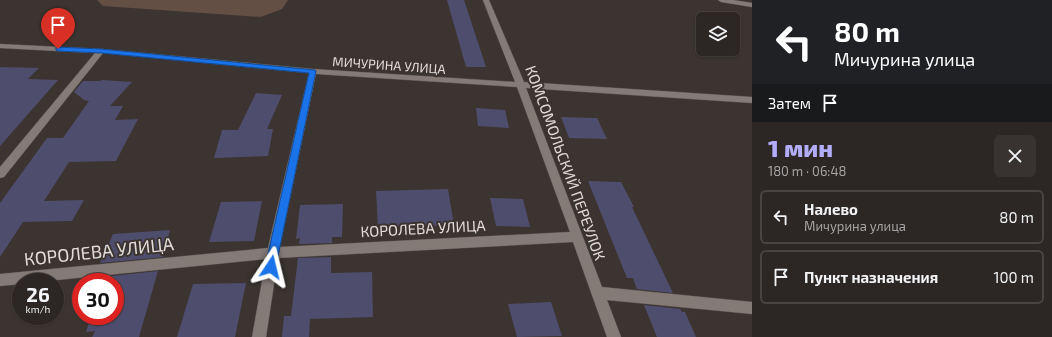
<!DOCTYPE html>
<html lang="ru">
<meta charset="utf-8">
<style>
:root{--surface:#2c2724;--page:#383331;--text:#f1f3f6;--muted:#a6a5a6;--line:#484441;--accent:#b3adf9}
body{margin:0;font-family:"Exo 2",sans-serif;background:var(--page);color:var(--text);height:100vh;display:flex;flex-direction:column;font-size:15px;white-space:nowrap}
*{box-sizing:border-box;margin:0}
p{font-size:13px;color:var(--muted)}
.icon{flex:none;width:22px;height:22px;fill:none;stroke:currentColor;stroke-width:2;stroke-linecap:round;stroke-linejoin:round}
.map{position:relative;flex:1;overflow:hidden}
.drawer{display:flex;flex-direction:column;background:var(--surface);width:300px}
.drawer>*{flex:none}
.hud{background:#202124;color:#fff;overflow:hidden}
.tools{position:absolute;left:696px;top:12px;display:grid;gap:8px}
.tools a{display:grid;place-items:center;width:44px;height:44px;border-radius:6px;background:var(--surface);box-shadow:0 1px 3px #0004,0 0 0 1px var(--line);font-size:20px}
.speed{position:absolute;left:12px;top:273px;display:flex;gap:8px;font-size:20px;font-weight:700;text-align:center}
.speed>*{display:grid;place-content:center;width:52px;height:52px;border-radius:50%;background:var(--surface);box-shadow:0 1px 3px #0004,0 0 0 1px var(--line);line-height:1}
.speed small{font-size:10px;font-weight:400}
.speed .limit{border:6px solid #d22;background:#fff;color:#111}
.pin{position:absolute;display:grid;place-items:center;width:34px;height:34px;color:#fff;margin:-41px -17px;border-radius:50% 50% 50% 0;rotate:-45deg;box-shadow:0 0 4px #0007}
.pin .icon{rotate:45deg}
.me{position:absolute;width:44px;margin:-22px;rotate:10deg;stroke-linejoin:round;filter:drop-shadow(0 0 3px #0008)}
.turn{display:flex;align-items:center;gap:14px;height:84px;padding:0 16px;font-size:18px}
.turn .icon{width:52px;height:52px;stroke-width:2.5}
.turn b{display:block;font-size:28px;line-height:34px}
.then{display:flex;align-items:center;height:38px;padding:0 16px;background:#0003;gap:8px;font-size:15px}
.round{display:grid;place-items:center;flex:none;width:42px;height:42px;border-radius:6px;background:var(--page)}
.headline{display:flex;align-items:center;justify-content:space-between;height:68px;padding:0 16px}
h1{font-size:24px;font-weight:800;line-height:30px;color:var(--accent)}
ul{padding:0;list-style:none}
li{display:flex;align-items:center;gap:12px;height:54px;margin:0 8px 6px;padding:0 8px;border:2px solid var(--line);border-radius:6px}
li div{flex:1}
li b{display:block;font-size:15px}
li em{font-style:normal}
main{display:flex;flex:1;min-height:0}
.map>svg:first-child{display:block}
.green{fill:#644f44}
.building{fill:#4f4d6e}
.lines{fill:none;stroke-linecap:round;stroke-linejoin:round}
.minor-casing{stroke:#57514e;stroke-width:1}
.minor{fill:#847b77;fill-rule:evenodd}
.route{fill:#1a73e8;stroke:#114b97}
.labels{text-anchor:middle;stroke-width:4;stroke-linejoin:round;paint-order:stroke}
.far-street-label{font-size:13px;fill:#e0dcd9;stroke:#3b3430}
.street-label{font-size:15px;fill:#e0dcd9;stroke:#3b3430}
.near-street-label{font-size:18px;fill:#e0dcd9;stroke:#3b3430}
</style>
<main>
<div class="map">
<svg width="752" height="337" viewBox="0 0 752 337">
<rect width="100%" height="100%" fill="#3b3430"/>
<polygon class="green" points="97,0 288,0 282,9 261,17 103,6"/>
<g class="building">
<polygon points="447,0 464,0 486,67 466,67"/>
<polygon points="0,67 39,68 28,79 58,80 0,146"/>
<polygon points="102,80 132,82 110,106 123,106 115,120 138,119 116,161 69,162 44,201 84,200 72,221 23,222 0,257 0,203 47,138 63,138 89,101 84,100 74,92 83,81 100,81"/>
<polygon points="256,93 282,95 267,129 273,129 268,156 214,158 222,130 238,130"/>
<polygon points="476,108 505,110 509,128 478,126"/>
<polygon points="561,117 597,118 607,139 569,138"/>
<polygon points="588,181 621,182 634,207 632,207 673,293 637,289 633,278 627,278"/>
<polygon points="448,189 454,225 378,228 376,191"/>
<polygon points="490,198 523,199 530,227 496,226"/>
<polygon points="262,201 254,241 209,242 221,202"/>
<polygon points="343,204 342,237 332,237 332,243 299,244 300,238 296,239 300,205"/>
<polygon points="170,230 163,257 100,263 113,234"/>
<polygon points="331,257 331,273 372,272 373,317 310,319 309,337 282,337 284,316 291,316 298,258"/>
<polygon points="158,271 139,337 92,337 95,331 86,332 91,316 115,316 115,282 92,282 94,278"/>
<polygon points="246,283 235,337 177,337 193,284"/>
<polygon points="551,302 562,336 517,337 508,304"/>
<polygon points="644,305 680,309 682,312 685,312 696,337 657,337"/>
</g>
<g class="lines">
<defs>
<g id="minor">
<path d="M483,0H489L524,82L752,97V103L526,88L602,287L752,302V314L607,300L621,337H607L573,242L278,258L266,337H252L266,259L37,282H21V284L0,286V274L268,248L309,73L103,53L4,177L0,178V167L95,53L0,48V44L101,49L313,69L515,82ZM316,74L517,87L570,232L280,247Z"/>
<polygon points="718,0 733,0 752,3 752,7 721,2"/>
</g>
</defs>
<use href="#minor" class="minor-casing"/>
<use href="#minor" class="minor"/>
</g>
<polygon class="route" points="56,47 101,49 315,70 316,71 275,271 271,272 267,271 265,267 309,73 101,53 58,51 56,50"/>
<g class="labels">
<g class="far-street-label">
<text transform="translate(389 65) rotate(4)" y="5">МИЧУРИНА УЛИЦА</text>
</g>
<g class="street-label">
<text transform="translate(565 163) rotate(70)" y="5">КОМСОМОЛЬСКИЙ ПЕРЕУЛОК</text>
<text transform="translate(423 229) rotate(-3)" y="5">КОРОЛЕВА УЛИЦА</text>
</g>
<g class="near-street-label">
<text transform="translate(99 252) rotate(-6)" y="6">КОРОЛЕВА УЛИЦА</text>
</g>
</g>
</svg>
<div class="tools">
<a><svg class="icon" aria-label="layers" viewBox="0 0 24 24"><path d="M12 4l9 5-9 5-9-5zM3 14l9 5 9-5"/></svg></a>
</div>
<div class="speed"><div>26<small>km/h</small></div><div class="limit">30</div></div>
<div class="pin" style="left:58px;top:49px;background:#d93025"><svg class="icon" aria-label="arrive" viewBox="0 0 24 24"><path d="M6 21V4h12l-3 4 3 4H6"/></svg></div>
<svg class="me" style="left:271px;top:267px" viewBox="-20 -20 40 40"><path d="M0-17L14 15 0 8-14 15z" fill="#1a73e8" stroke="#fff" stroke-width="4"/></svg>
</div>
<section class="drawer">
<div class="hud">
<div class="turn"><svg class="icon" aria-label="left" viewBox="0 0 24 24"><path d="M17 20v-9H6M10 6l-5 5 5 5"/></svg><div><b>80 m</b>Мичурина улица</div></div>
<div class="then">Затем<svg class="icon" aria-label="arrive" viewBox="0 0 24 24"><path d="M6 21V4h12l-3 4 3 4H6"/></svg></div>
</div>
<div class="headline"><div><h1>1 мин</h1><p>180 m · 06:48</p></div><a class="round"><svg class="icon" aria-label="close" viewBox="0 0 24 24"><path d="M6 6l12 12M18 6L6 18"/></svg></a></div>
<ul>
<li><svg class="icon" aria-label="left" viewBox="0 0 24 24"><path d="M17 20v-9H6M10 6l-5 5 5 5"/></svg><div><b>Налево</b><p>Мичурина улица</p></div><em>80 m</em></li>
<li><svg class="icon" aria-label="arrive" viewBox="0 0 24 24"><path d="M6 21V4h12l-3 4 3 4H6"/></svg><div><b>Пункт назначения</b></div><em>100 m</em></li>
</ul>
</section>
</main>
